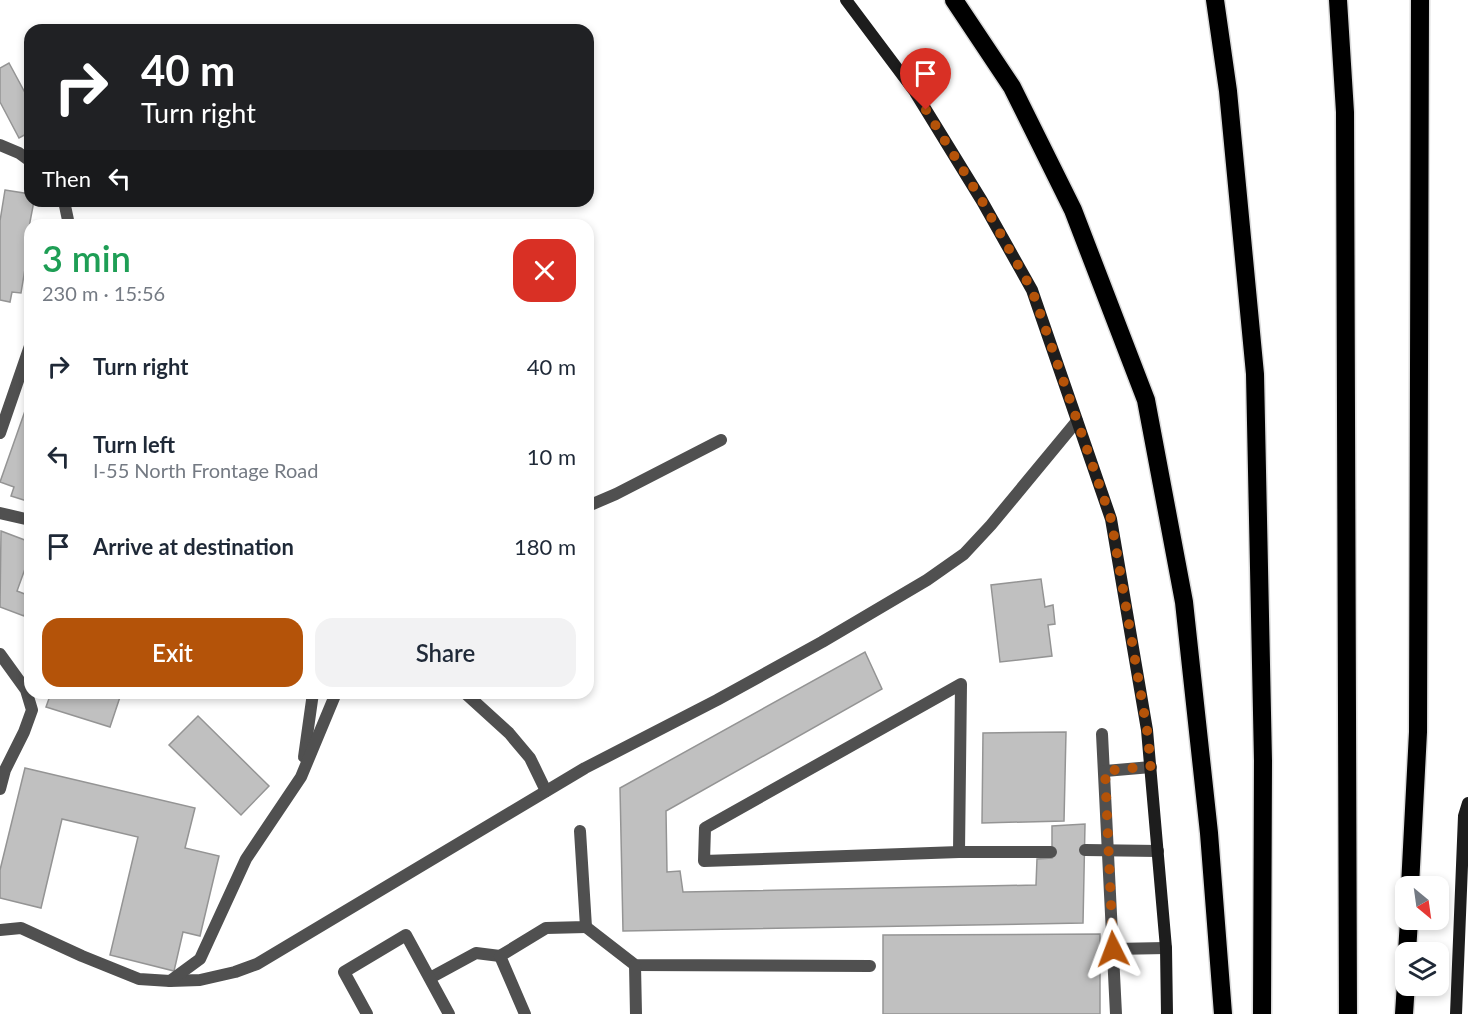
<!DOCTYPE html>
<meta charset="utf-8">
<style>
:root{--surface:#fff;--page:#f2f2f3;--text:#1f2937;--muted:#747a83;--accent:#b45309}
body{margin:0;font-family:Lato,sans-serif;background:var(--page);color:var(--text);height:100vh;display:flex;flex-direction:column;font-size:22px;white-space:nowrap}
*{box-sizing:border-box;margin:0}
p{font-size:20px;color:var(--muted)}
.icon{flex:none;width:33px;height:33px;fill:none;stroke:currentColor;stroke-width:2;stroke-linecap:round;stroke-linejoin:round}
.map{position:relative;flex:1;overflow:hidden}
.sheet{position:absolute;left:24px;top:219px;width:570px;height:480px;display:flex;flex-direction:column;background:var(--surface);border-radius:18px;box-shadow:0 3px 9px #0003}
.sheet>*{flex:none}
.banner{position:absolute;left:24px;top:24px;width:570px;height:183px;border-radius:18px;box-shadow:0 3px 9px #0003;background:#202124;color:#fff;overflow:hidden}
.needle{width:39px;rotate:151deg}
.tools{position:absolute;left:1395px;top:876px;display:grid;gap:12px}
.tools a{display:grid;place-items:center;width:54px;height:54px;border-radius:12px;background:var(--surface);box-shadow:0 3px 9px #0003;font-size:30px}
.pin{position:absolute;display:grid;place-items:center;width:51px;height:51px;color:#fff;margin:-62px -26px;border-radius:50% 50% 50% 0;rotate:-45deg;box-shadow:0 0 6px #0007}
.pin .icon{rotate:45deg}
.me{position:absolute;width:66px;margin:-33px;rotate:357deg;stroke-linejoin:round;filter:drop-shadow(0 0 4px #0008)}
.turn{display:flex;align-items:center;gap:21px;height:126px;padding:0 18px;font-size:27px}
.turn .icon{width:78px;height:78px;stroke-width:2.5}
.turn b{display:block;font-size:42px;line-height:51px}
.then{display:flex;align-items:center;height:57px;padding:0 18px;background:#0003;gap:12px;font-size:22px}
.round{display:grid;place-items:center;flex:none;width:63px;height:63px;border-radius:18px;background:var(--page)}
.summary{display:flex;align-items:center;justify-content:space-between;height:102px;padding:0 18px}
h1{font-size:36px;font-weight:600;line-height:45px;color:#1e9e55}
.action{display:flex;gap:12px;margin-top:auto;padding:12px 18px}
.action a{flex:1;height:69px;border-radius:18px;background:var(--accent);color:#fff;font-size:24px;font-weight:600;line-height:69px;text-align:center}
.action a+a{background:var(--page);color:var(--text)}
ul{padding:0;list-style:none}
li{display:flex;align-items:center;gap:18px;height:90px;padding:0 18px}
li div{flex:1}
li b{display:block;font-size:22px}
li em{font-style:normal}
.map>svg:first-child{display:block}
.building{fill:#c0c0c0;stroke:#949494;stroke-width:1.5}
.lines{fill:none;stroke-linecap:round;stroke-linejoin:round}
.highway-casing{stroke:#dbdbdb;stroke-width:21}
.lane{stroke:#505050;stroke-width:12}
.secondary{stroke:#1d1d1d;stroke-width:12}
.highway{stroke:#000;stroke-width:18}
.route{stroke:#b45309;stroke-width:10;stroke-dasharray:0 18}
</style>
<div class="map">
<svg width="1468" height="1014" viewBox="0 0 1468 1014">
<rect width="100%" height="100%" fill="#fff"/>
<g class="building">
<polygon points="9,63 30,102 30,132 19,138 0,102 0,68"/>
<polygon points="5,190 30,194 30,201 34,201 29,227 30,270 25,269 21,293 12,292 10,302 0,300 0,221"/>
<polygon points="25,411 30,413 30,502 11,496 14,487 0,482"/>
<polygon points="1,531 30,542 26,551 30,552 30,555 17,591 30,596 24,616 0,607"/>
<polygon points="1041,579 1045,607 1053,605 1055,624 1048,625 1052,656 1000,662 991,585"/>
<polygon points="865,652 882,689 666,811 667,872 680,871 683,892 1036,885 1037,859 1052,858 1052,826 1085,824 1083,923 623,931 620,788"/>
<polygon points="51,693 108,693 120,697 110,727 46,707"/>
<polygon points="198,716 269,786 241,815 169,745"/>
<polygon points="1066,732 1064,821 982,823 983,733"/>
<polygon points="25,768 195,808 185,848 219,856 200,936 183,932 174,971 110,955 138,837 62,819 41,908 0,898 0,870"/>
<polygon points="1100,934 1100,1014 883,1014 883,935"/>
</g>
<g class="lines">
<defs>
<g id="highway">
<polyline points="954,0 1012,87 1073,210 1146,400 1184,602 1209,833 1223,1014"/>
<polyline points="1215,0 1228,91 1255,374 1263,761 1262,1014"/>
<polyline points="1338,0 1345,112 1348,1014"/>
<polyline points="1410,886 1418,732 1420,0"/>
<polyline points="1407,952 1409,920"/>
<polyline points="1404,1014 1406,983"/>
</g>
</defs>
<use href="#highway" class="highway-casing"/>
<g class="lane">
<polyline points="0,145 19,153 30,161"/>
<polyline points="64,201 68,220 67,225"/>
<polyline points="0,433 30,346"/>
<polyline points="588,506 616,494 721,440"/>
<polyline points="0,513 30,520"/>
<polyline points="0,654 26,690 32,710 24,732 5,770 0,789"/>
<polyline points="465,693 509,733 530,758 546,791"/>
<polyline points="1102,734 1116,1014"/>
<polyline points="304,757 313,693"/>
<polyline points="1105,771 1151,767"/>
<polyline points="1085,850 1158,851"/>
<polyline points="959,852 961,684 705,828 704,861 959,852 1051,852"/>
<polyline points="586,927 635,965 870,966"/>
<polyline points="0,930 21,928 82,956 139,979 170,981 200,980 235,972 257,964 585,768 717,700 822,642 927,580 964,554 991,525 1077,421"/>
<polyline points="1113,949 1166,948"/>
<polyline points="635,965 636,1014"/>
<polyline points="430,978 476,953 500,956"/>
<polyline points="170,981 200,959 246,859 301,777 336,693"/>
<polyline points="367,1014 344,972 406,935 449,1014"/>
<polyline points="525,1014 500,956 546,928 586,927 580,831"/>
</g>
<g class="secondary">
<polyline points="846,0 915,92 982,201 1032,290 1111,519 1147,730 1166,948 1167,1014"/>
<polyline points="1456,1014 1464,816 1468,803"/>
</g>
<use href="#highway" class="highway"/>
</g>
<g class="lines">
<polyline class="route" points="926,110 982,201 1032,290 1111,519 1147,730 1151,766 1105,771 1113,949"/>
</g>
</svg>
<div class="tools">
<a><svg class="needle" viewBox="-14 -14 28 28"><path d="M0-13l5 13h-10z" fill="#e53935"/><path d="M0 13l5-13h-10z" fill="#747a83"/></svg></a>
<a><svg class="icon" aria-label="layers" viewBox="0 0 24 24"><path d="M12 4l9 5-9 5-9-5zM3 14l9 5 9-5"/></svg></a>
</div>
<div class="pin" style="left:926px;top:110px;background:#d93025"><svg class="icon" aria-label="arrive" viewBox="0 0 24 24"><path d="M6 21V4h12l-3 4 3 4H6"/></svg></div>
<svg class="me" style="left:1113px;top:949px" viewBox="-20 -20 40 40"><path d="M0-17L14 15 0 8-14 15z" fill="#b45309" stroke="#fff" stroke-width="4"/></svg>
<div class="banner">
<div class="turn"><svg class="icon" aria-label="right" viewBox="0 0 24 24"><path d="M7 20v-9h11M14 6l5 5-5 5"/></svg><div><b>40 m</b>Turn right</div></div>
<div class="then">Then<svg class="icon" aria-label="left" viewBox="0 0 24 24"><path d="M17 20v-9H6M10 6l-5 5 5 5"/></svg></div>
</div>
<section class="sheet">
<div class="summary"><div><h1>3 min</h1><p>230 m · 15:56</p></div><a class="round" style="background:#d93025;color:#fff"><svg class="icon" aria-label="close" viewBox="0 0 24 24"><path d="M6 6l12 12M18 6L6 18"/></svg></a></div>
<ul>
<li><svg class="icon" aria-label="right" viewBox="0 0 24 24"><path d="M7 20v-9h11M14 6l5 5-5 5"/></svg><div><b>Turn right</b></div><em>40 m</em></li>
<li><svg class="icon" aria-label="left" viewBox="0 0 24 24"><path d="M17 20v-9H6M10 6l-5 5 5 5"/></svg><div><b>Turn left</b><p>I-55 North Frontage Road</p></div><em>10 m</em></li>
<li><svg class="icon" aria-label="arrive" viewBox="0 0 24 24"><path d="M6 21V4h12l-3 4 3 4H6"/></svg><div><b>Arrive at destination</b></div><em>180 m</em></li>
</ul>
<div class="action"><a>Exit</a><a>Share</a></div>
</section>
</div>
